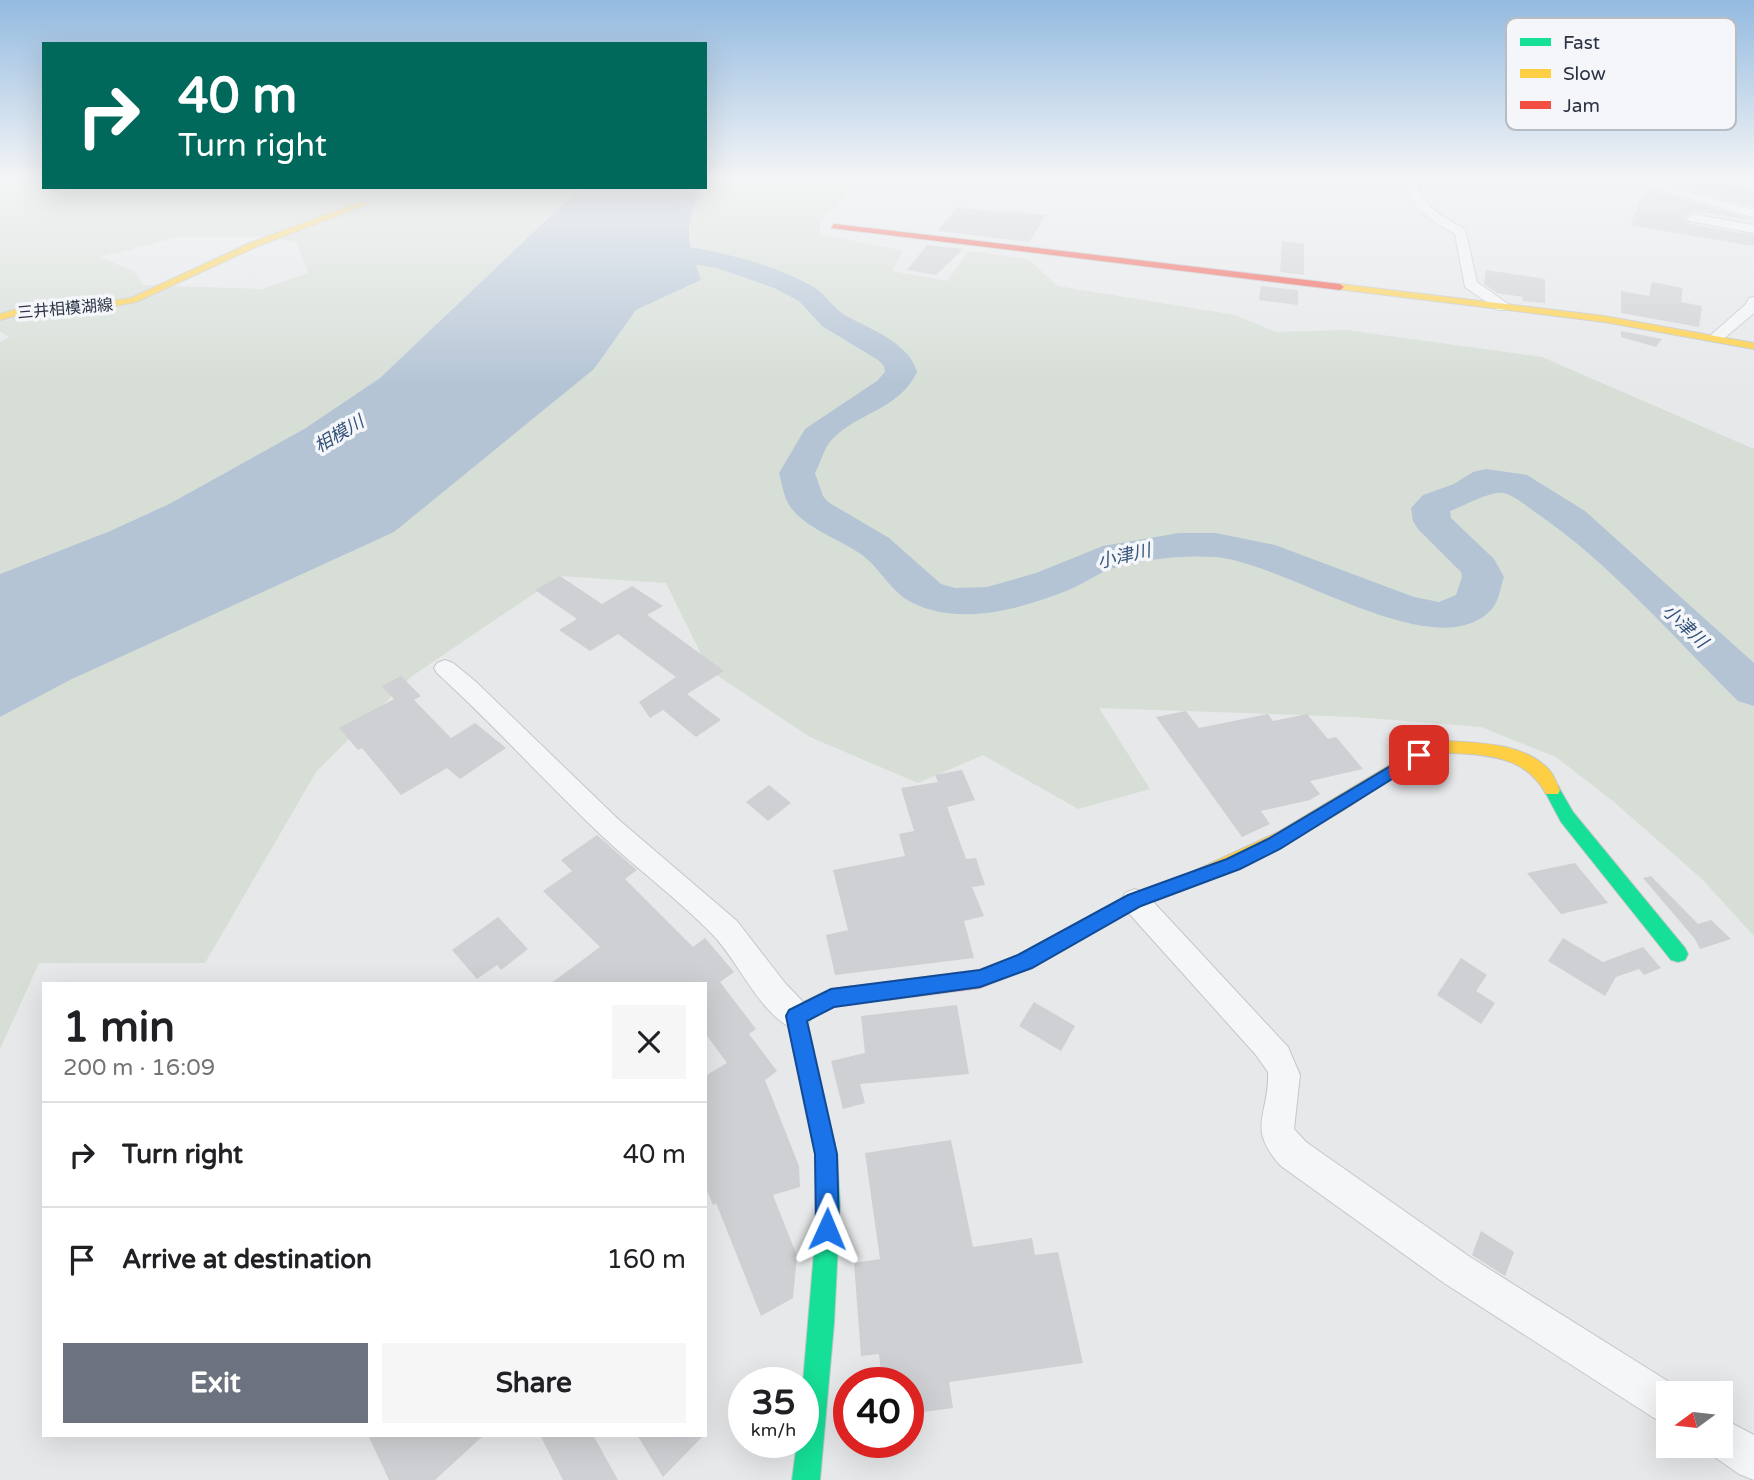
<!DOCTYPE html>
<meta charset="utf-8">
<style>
:root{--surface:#fff;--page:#f6f6f6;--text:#202124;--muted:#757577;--line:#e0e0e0;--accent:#6c737f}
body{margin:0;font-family:"Varela Round","Noto Sans JP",sans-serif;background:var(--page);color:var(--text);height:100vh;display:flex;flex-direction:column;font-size:26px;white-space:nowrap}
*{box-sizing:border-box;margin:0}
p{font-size:23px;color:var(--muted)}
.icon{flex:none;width:38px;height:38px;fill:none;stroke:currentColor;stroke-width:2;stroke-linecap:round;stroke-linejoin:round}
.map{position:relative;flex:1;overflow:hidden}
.details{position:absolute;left:42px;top:982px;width:665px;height:455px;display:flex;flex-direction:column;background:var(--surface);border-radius:0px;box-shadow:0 7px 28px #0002}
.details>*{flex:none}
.top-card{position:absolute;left:42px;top:42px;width:665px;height:147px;border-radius:0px;box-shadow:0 7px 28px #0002;background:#00695c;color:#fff;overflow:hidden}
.needle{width:46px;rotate:255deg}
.buttons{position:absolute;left:1656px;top:1381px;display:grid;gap:14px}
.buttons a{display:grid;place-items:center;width:77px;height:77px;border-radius:0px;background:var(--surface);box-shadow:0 7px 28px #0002;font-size:35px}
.speed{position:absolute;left:728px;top:1367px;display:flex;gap:14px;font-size:35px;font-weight:700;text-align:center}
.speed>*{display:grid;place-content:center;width:91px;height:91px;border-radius:50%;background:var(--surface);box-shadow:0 7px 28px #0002;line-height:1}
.speed small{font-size:18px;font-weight:400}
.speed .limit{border:10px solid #d22;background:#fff;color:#111}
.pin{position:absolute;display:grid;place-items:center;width:60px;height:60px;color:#fff;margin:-30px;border-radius:14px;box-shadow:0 4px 10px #0006}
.me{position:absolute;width:77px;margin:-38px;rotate:1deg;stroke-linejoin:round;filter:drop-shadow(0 0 5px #0008)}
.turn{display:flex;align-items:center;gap:24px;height:147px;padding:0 21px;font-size:32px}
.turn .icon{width:91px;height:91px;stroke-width:2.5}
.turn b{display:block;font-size:49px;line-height:60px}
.round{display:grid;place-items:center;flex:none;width:74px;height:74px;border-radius:0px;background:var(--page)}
.summary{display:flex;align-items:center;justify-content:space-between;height:119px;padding:0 21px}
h1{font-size:42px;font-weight:800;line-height:52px}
.primary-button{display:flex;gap:14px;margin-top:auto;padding:14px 21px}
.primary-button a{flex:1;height:80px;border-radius:0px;background:var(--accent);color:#fff;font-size:28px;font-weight:800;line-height:80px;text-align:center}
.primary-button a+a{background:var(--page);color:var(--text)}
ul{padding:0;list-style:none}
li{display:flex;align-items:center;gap:21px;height:105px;padding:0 21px;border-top:2px solid var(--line)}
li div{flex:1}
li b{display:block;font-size:26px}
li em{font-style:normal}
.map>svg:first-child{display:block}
.green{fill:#d6ded6;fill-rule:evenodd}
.water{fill:#b4c4d5}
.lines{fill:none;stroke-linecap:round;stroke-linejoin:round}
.river{fill:#b4c4d5;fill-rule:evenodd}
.building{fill:#ced0d3}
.street-casing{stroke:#c4c6c8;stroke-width:2}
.fast-casing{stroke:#c4c6c8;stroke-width:2}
.slow-casing{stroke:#c4c6c8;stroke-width:2}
.jam-casing{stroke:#c4c6c8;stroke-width:2}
.street{fill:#f5f6f7;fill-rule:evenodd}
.fast{fill:#16e098;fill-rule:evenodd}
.slow{fill:#ffcf43;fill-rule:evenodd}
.jam{fill:#f24e42;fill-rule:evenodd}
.route{fill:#1a73e8;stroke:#114b97;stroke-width:2}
.labels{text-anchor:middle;stroke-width:7;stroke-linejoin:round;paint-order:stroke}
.far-street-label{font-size:16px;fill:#2b3445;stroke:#f4f6f9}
.far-water-label{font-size:18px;font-style:italic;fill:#34527a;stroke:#f4f6f9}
.key{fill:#f4f6f9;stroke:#b8bcc3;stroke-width:2}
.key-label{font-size:19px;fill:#2b3445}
</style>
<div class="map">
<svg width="1754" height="1480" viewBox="0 0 1754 1480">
<rect width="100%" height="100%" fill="#e6e8ea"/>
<g class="green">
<path d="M0,179H44V187H581L380,378L304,429L169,504L110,531L0,574V342L9,337L0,331ZM179,237H270L296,242L308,273L262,289L143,285L134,271L100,257Z"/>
<path d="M709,179H864L854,186L820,222V234L903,251L892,271L947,281L969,251L1028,259L1058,286L1235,315L1276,332L1346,330L1542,357L1754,449V936L1702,879L1614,802L1556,757L1481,727L1356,717L1099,708L1150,789L1078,809L983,755L918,783L810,737L709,670L666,583L560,576L412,676L316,772L205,963H39L0,1049V717L72,679L594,369L636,310L701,280C685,230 684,225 709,179Z"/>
</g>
<path class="water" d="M581,187H704C682,229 687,237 701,280L636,310L594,369L394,532L72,679L0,717V574L110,531L169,504L304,429L380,378Z"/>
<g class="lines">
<path class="river" d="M627,239C690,246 755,255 812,286C826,294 833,309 848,317C871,329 910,344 917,372C899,411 853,413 829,443C823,452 820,464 815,473L823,496L828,502L889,538L941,584L955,588L987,587L1036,573L1103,546L1179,533H1216L1275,545L1414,597L1439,602L1456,595L1462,577L1461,572L1418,529L1413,521L1411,508L1423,495L1454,484L1473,472L1486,469L1527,475L1585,511L1754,663V706L1738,701C1674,638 1609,562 1535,512C1526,506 1515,496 1504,493C1492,490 1463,506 1450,511L1451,518L1494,559L1504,577C1500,588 1499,603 1490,611C1433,668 1284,561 1214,557C1182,555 1144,559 1114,568C1097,573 1082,585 1066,591C1020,609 959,627 911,602C891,592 880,568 862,555C839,538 797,526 786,499C783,491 781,481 779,473L805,429L877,381L885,372L884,366L878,360L822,326L799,301L774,288L717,268L618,252L614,247L618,242Z"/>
</g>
<g class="building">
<polygon points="1678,179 1712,179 1754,189 1754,207 1674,185 1678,184"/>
<polygon points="1646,188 1754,220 1693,211 1684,217 1689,224 1754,235 1754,246 1630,225"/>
<polygon points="957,207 1005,213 1006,211 1046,215 1029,242 938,231"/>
<polygon points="1282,241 1304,244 1304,275 1280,272"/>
<polygon points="927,245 963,249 936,275 907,270"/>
<polygon points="1486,270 1545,279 1545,303 1522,301 1523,297 1497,293 1484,284"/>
<polygon points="1652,282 1683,288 1681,302 1702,306 1699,327 1621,313 1621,291 1649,296"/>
<polygon points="1261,286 1298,290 1298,305 1259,300"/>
<polygon points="1621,331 1662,339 1656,347 1621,337"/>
<polygon points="560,576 602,604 632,586 663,606 647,615 724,671 687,694 721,720 696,737 663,710 650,718 639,702 676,677 618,634 590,651 559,630 577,619 535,590"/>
<polygon points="401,676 421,696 414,700 451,738 475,723 506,748 460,779 447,768 401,795 362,748 358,750 339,728 394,699 382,686"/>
<polygon points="1186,711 1199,728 1268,714 1273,721 1307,714 1328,739 1336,737 1363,769 1310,781 1320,794 1310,800 1261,811 1270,824 1242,837 1156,717"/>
<polygon points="962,770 975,800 947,807 966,859 976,858 985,885 972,887 984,916 964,921 974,958 835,975 826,935 848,930 833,870 905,856 899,834 914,831 901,788 938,782 935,775"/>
<polygon points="769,785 791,803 768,821 746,802"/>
<polygon points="597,835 637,870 625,879 693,947 705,938 734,972 720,982 756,1029 749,1034 777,1071 765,1080 799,1166 800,1187 773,1195 797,1256 793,1298 761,1316 716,1203 713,1205 705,1186 705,1076 727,1063 705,1033 705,984 550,984 600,947 543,891 572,871 561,860"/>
<polygon points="1575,863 1608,903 1561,914 1527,873"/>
<polygon points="1651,876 1698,924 1711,920 1731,939 1700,949 1695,939 1643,878"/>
<polygon points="498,917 528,949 501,970 497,965 477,979 452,950"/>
<polygon points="1563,938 1603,962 1643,947 1661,968 1644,975 1639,969 1616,977 1605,996 1548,961"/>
<polygon points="1461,958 1487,975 1476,991 1495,1003 1481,1024 1437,995"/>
<polygon points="1034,1002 1075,1026 1061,1051 1019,1026"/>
<polygon points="957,1005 969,1074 860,1084 865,1103 843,1109 831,1061 865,1053 861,1016"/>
<polygon points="951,1140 973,1247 1032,1238 1035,1255 1058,1252 1083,1363 949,1382 953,1408 908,1414 908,1382 882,1382 879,1354 861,1356 854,1263 880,1259 865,1153"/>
<polygon points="1481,1231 1514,1252 1505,1276 1472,1255"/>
<polygon points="368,1435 484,1435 435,1480 389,1480"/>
<polygon points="540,1435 593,1435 618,1480 563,1480"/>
<polygon points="637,1435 704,1435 663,1477"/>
</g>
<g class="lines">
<defs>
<g id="street">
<path d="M1405,179H1417C1419,206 1444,217 1465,229L1477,282L1508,304V310H1498L1465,287L1455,234C1433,221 1407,208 1405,179Z"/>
<polygon points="1625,179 1644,179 1754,210 1754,218"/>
<polygon points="1715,179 1754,181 1754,187"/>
<polygon points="1693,214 1754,225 1754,233 1689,221 1687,218"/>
<polygon points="1754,297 1754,313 1721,341 1711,341 1709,338 1711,335 1746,304 1749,298"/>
<path d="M445,660L453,663L475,681L619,820L737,921L785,983L807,1006L812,1016L807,1026L796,1030C761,1017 739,962 713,935C678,899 637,869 601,835C545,782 494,725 437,673L434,668L437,663Z"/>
<path d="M1135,889L1145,893L1288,1047L1300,1075L1294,1129L1306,1142L1470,1257L1682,1390L1684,1393H1668V1424L1654,1418L1444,1283L1281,1166C1245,1127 1270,1114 1268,1072L1256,1055L1125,909L1121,901L1125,893Z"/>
<polygon points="1720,1417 1754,1435 1754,1480 1739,1474 1706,1451 1703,1446 1720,1446"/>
</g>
<g id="fast">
<polygon points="1552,784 1558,786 1573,812 1685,948 1688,954 1685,960 1678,962 1671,960 1561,822 1544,790 1546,786"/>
<polygon points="888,982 895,985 898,991 895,997 833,1007 807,1020 837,1154 840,1205 834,1324 820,1480 792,1480 797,1442 803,1442 803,1382 818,1205 815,1154 786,1016 789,1009 831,989"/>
</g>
<g id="slow">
<polygon points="361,202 368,204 258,246 136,302 99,309 25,313 0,320 0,314 24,307 99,303 131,298 252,242"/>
<polygon points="1340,284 1604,316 1754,343 1754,349 1604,322 1337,289 1336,287"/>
<path d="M1446,741C1479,743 1526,743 1550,771C1554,776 1557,784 1560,790L1558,794H1546C1530,764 1504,757 1471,754C1462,754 1452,752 1444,753C1411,760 1371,793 1342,811C1298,838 1253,863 1204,882L1198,884L1192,882L1189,877L1192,872L1278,832L1413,751Z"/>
</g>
<g id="jam">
<polygon points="834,224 1340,284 1344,287 1340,290 831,228"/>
<polygon points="1198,870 1204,872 1207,877 1204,882 1141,906 1032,967 980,988 888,1000 881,997 878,991 881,985 888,982 979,970 1018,955 1129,896"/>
</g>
</defs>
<use href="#street" class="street-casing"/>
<use href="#fast" class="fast-casing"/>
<use href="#slow" class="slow-casing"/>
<use href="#jam" class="jam-casing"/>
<use href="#street" class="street"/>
<use href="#fast" class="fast"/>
<use href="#slow" class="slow"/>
<use href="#jam" class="jam"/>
</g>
<linearGradient id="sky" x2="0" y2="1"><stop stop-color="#93bae0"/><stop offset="0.46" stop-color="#f4f5f6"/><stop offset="1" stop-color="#f4f5f6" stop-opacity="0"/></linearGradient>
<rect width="1754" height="386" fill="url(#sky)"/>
<polygon class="route" points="1419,749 1424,751 1427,755 1424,759 1280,849 1240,869 1141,906 1032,968 980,987 834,1007 807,1021 837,1154 839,1229 836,1237 827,1240 819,1237 816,1229 815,1154 786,1016 789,1010 831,989 980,970 1018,955 1128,895 1227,859 1268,839"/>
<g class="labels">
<g class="far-street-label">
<text transform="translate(65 308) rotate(-5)" y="6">三井相模湖線</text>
</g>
<g class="far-water-label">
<text transform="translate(339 434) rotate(-31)" y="6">相模川</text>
<text transform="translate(1124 556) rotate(-13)" y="6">小津川</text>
<text transform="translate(1685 626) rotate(43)" y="6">小津川</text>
</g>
</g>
<rect x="1506" y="18" width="230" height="112" rx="10" class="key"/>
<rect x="1520" y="38" width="31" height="8" fill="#16e098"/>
<rect x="1520" y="69" width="31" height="9" fill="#ffcf43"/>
<rect x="1520" y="101" width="31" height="8" fill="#f24e42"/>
<g class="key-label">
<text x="1563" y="49">Fast</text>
<text x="1563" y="80">Slow</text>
<text x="1563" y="112">Jam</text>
</g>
</svg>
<div class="buttons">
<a><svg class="needle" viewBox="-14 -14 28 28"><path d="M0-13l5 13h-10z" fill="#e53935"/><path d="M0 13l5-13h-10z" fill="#757577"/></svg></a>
</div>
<div class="speed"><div>35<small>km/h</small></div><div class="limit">40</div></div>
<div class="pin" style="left:1419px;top:755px;background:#d93025"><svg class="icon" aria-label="arrive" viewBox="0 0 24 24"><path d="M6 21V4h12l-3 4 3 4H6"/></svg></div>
<svg class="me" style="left:827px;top:1229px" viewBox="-20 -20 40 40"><path d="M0-17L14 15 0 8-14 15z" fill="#1a73e8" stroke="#fff" stroke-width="4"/></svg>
<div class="top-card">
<div class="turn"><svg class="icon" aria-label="right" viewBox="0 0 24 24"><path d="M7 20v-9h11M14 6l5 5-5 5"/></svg><div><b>40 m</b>Turn right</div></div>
</div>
<section class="details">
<div class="summary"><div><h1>1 min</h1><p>200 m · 16:09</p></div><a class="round"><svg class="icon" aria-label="close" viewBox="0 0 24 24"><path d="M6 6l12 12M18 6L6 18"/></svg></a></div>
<ul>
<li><svg class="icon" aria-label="right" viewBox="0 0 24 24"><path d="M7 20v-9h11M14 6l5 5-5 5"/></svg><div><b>Turn right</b></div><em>40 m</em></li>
<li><svg class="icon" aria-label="arrive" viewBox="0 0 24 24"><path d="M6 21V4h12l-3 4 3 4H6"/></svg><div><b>Arrive at destination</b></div><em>160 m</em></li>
</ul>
<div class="primary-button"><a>Exit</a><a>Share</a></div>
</section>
</div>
